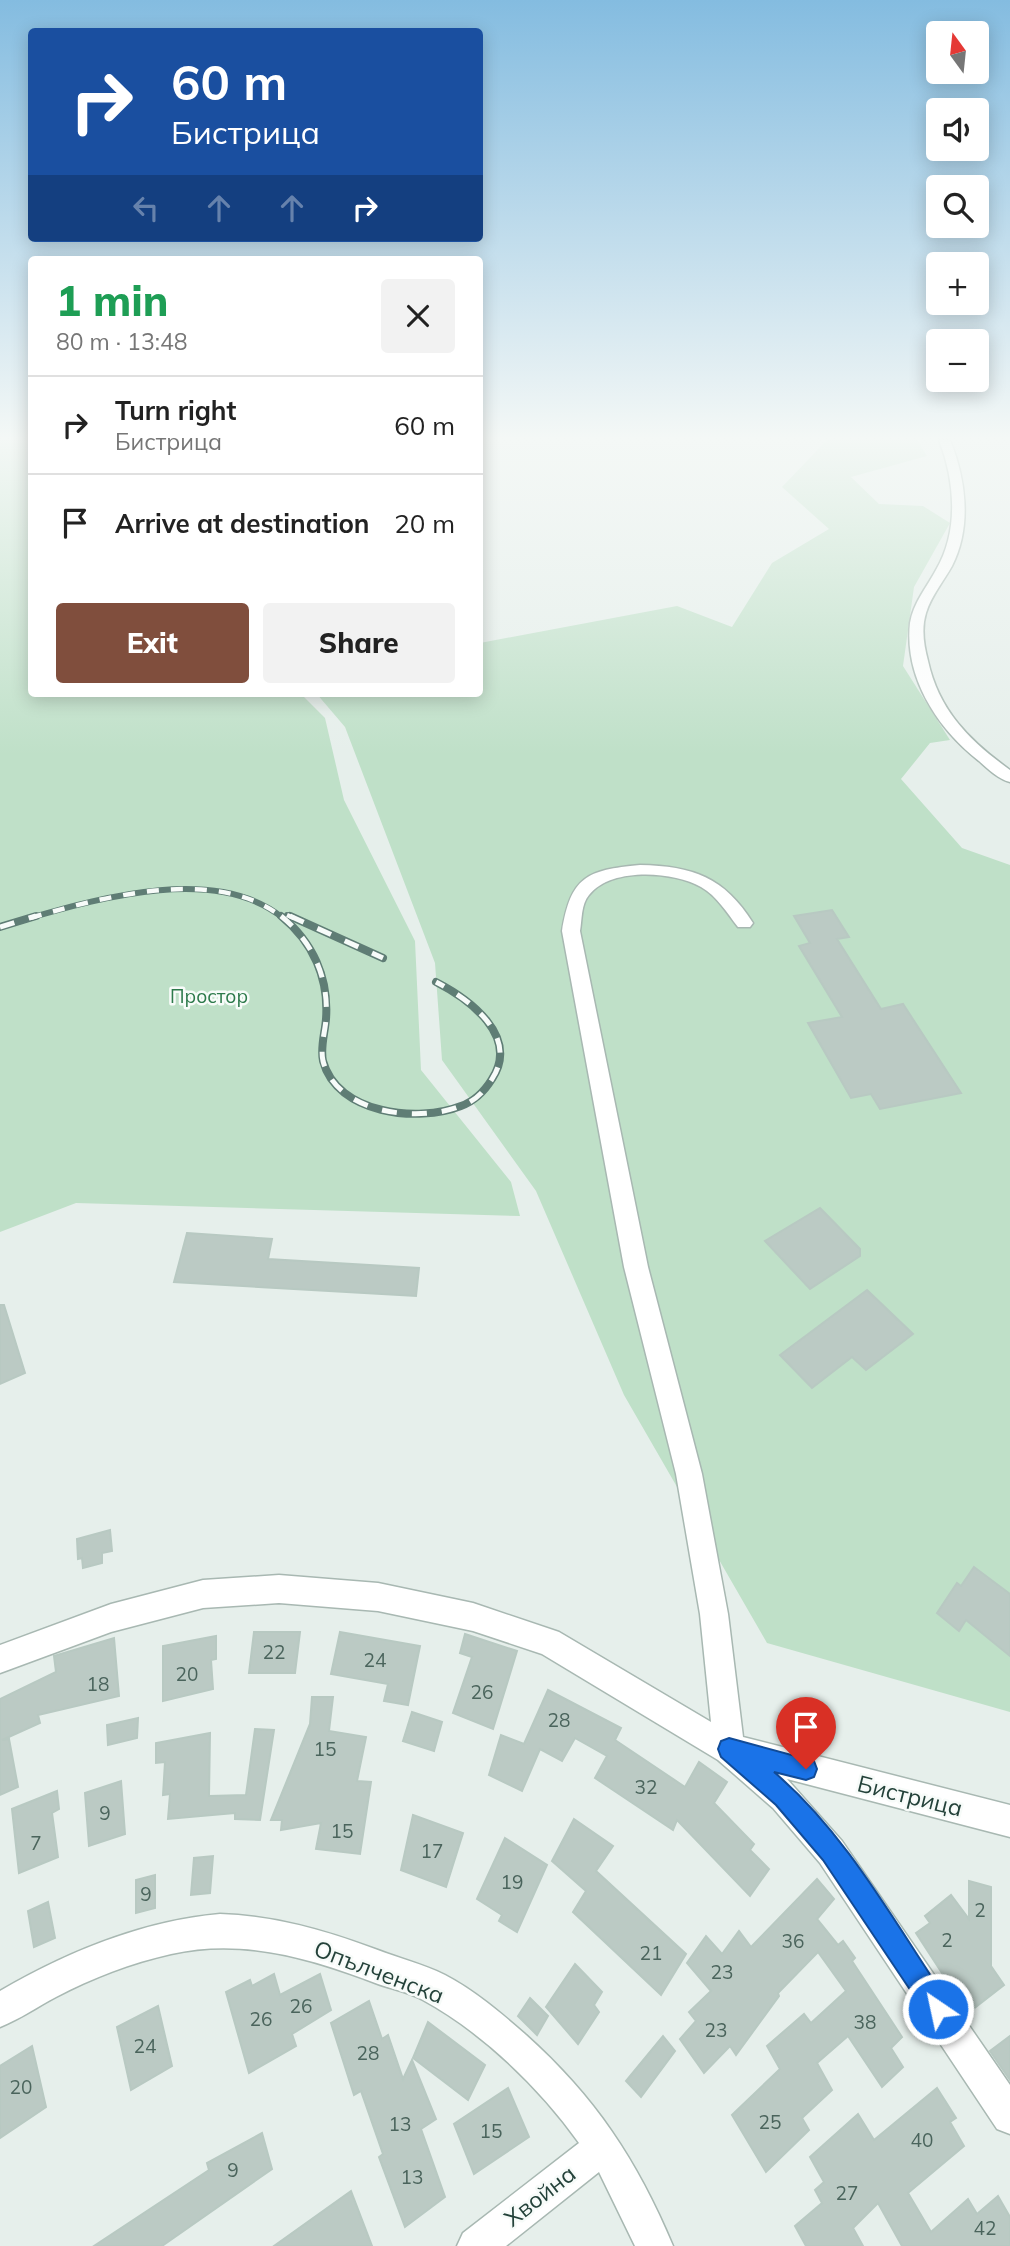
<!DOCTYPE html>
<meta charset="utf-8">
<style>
:root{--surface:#fff;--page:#f2f2f2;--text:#222;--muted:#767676;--line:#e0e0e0;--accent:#804e3d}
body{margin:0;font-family:Mulish,sans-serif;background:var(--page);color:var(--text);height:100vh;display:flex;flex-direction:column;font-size:26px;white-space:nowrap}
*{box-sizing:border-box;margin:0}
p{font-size:23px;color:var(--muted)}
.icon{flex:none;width:38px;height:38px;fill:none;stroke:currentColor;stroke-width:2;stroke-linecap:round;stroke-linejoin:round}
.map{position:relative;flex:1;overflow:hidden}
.panel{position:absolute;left:28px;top:256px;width:455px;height:441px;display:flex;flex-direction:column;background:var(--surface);border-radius:7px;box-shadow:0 4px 18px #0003}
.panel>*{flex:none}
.top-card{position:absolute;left:28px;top:28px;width:455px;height:214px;border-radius:7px;box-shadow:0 4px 18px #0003;background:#1a4fa0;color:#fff;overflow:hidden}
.needle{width:46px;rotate:345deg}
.fabs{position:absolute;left:926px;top:21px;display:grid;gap:14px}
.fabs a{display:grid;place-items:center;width:63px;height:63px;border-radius:7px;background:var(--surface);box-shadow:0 4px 18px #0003;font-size:35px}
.pin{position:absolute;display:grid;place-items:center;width:60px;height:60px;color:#fff;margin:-72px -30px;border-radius:50% 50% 50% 0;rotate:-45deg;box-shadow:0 0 7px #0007}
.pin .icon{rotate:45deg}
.me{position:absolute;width:77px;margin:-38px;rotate:326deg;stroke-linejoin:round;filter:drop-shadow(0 0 5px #0008)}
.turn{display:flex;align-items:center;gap:24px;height:147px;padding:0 28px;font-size:32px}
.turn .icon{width:91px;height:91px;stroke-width:2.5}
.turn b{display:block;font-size:49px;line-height:60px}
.lanes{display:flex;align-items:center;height:66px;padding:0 28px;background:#0003;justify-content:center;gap:35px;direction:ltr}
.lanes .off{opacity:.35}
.round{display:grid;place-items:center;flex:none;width:74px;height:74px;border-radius:7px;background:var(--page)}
.summary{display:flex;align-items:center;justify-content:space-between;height:119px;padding:0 28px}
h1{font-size:42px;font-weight:800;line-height:52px;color:#1e9e55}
.button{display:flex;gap:14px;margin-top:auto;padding:14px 28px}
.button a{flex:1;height:80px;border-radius:7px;background:var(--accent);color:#fff;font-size:28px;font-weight:800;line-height:80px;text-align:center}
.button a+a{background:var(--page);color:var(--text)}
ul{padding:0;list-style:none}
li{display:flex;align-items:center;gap:21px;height:98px;padding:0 28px;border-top:2px solid var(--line)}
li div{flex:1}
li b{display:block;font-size:26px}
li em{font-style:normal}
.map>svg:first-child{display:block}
.green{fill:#bfe0c8}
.building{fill:#bbcac4;stroke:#b8c9c2;stroke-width:2}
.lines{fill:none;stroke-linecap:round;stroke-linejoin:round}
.street-casing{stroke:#a8b8b2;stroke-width:3}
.street{fill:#fff;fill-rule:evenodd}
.rail-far1-casing{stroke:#5f7d75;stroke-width:6}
.rail-casing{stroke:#5f7d75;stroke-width:8}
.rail-far1{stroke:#f7fbf9;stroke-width:4.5;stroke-dasharray:12;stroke-linecap:butt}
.rail{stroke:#f7fbf9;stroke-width:5;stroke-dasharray:15;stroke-linecap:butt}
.route{fill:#1a73e8;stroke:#114b97;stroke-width:2}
.labels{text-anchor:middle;stroke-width:5;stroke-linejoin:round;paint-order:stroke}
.park-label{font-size:19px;fill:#2d7a4b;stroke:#f7fbf9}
.near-number-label{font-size:19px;fill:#4a645c}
.near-street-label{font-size:23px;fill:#24423a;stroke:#f7fbf9}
</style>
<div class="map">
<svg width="1010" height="2246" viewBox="0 0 1010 2246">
<rect width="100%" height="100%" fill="#e6efeb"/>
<g class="green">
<polygon points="0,440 31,440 32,693 300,693 325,718 344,800 415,941 421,1070 511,1182 520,1216 76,1203 0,1232"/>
<polygon points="827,440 917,440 927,456 851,477 879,504 923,506 950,523 914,587 903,666 950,740 930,743 901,779 962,848 1010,865 1010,1712 767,1643 624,1395 536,1191 442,1060 435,963 345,727 316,693 480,693 480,643 677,606 732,627 772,563 829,529 782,487"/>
</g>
<g class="building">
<polygon points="832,910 849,937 837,939 881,1009 903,1004 961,1093 880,1109 871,1094 851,1098 808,1023 842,1017 799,946 810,943 794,916"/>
<polygon points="820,1208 860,1249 860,1256 810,1289 765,1241"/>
<polygon points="187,1233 272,1239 268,1259 419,1268 416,1296 174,1282"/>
<polygon points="867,1290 913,1334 866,1370 852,1357 812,1388 780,1355"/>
<polygon points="0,1305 4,1305 25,1373 0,1384"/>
<polygon points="110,1530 112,1551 102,1553 102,1563 83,1568 82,1558 78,1559 77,1539"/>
<polygon points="974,1567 1010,1594 1010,1656 966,1620 959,1631 937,1613 957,1583 961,1586"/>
<polygon points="254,1632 300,1632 295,1673 249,1673"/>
<polygon points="340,1632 420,1646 408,1705 384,1701 388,1684 331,1674"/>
<polygon points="465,1634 517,1651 493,1729 453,1713 472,1657 460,1653"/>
<polygon points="216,1636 216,1659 211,1660 213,1689 163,1701 163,1646"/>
<polygon points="114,1638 119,1696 38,1715 40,1723 2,1740 9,1739 18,1787 0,1795 0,1699 56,1672 54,1656"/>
<polygon points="548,1690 621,1728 615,1740 685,1787 699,1762 727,1782 714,1803 754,1844 750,1850 769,1869 750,1896 677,1820 673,1830 595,1778 607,1756 575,1738 562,1761 540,1749 522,1791 489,1775 501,1735 524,1744"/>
<polygon points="312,1697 333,1697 329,1731 366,1737 357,1781 371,1782 360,1854 316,1849 321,1823 281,1830 282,1820 271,1820 310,1724"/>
<polygon points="412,1712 442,1722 434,1751 403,1741"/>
<polygon points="138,1718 137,1738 108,1745 107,1725"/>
<polygon points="255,1729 274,1730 260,1820 235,1819 235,1813 168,1819 170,1794 163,1795 165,1762 156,1763 156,1743 210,1733 209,1796 246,1795"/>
<polygon points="121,1781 125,1834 89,1846 85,1793"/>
<polygon points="57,1791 59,1809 52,1813 58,1857 19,1873 12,1809"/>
<polygon points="413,1815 463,1833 446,1887 401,1870"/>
<polygon points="574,1819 613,1846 596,1871 686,1954 661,1995 573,1912 586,1891 552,1861"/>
<polygon points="505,1838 547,1865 517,1932 499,1921 502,1915 477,1899"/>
<polygon points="213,1856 210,1893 191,1895 194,1858"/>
<polygon points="155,1875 155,1908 136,1913 136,1880"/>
<polygon points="817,1879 834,1899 817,1919 838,1945 843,1941 855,1958 852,1961 902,2037 891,2048 903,2067 882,2087 848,2036 817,2063 832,2090 802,2118 809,2130 766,2172 732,2115 780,2069 767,2046 804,2014 811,2023 846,1991 818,1952 778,1993 779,1996 736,2055 730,2046 704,2073 680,2039 696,2021 689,2012 711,1991 687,1963 706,1936 722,1954 739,1931 751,1947"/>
<polygon points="969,1881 991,1887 991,1966 1004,1985 968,2013 916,1933 930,1923 925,1916 951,1895 969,1919"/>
<polygon points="48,1902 55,1938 34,1947 28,1911"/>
<polygon points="575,1964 602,1992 594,2005 599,2012 578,2044 546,2007"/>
<polygon points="274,1974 280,1995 320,1974 331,2010 292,2034 296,2046 249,2073 226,1992 250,1980 252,1986"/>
<polygon points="530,1998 548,2016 537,2035 518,2016"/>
<polygon points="369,2001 382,2039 388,2035 403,2079 412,2060 436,2119 421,2129 445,2197 405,2227 379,2157 383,2154 361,2091 354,2095 331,2023"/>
<polygon points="158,2006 172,2066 131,2090 117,2027"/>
<polygon points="428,2022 485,2065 468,2100 413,2058"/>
<polygon points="663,2036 675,2051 641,2097 626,2081"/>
<polygon points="1010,2036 1010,2080 990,2051"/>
<polygon points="32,2046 46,2107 0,2138 0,2066"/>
<polygon points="508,2088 529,2137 474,2174 454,2124"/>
<polygon points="937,2088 956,2118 950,2122 964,2146 908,2193 931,2232 968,2199 977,2214 998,2196 1010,2217 1010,2246 902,2246 878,2203 853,2228 863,2246 806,2246 795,2226 822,2203 815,2190 824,2182 810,2157 858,2114 874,2140"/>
<polygon points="262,2133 272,2169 162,2246 94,2246 209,2170 207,2163"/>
<polygon points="351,2191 372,2246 274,2246"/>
</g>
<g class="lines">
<defs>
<g id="street">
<path d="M939,440H950C966,479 972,527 952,566C943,582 931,596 926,613C921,629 924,646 928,661C939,711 970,741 1010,770V782C998,779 988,769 979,761C938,729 904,678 910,623C913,603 927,587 936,570C959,531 955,481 939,440Z"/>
<path d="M640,865C693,866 724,877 753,923L750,927H738C727,913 717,896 701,887C673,871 611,867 589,895C581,904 582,920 580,931L648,1267L702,1474L728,1614L743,1737L1010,1805V1837L787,1779L842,1841L1010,2085V2134L997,2129L820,1863L773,1808L718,1760L542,1654L473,1631L378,1611L279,1603L203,1608L111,1632L0,1673V1645L111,1604L203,1580L279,1575L378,1583L473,1603L559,1632L711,1722L700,1614L676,1474L624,1267L562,931C571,877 586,870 640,865Z"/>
<path d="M220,1914C275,1916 324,1930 375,1949C398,1958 423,1964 445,1975C474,1990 501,2013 526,2035C595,2097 637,2160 673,2246H635L599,2172L506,2246H457L463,2233L579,2143C540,2088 482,2032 423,2000C409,1992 392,1989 378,1984C310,1958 243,1938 171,1954C131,1963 92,1978 56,1997C37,2007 20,2019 0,2027V1991C67,1952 142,1921 220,1914Z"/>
</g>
</defs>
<use href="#street" class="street-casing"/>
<use href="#street" class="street"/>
<defs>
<g id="rail-far1">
<polyline points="287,915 294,918"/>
<path d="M30,918C103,897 218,865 283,918"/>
</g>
<g id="rail">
<path d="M281,916C313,942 329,978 326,1019C325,1033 320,1047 323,1061C337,1114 418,1123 461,1106C475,1101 484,1092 492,1079C520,1036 469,999 436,982"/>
<polyline points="290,916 383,958"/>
<polyline points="0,927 36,916"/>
</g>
</defs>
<use href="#rail-far1" class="rail-far1-casing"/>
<use href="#rail" class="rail-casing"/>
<use href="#rail-far1" class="rail-far1"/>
<use href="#rail" class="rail"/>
</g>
<linearGradient id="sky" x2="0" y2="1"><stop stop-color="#84bce0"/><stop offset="0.58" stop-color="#f4f8f6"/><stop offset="1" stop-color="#f4f8f6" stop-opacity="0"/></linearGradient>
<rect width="1010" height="755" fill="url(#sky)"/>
<path class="route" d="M729,1738L814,1761L817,1769L814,1777L806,1780L774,1772C846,1833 894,1922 947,2000L951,2009L947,2018L938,2021L929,2018L823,1860L776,1805L721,1757L718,1749L721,1741Z"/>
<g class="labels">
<g class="park-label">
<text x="209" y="1003">Простор</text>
</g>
<g class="near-number-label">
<text x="274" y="1659">22</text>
<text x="375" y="1667">24</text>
<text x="187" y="1681">20</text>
<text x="98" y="1691">18</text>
<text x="482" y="1699">26</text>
<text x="559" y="1727">28</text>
<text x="325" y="1756">15</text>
<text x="646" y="1794">32</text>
<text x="105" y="1820">9</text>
<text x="342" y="1838">15</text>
<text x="36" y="1850">7</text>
<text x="432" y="1858">17</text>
<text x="512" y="1889">19</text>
<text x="146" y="1901">9</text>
<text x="980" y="1917">2</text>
<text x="947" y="1947">2</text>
<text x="793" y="1948">36</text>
<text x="651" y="1960">21</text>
<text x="722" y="1979">23</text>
<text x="301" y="2013">26</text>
<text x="261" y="2026">26</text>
<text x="865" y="2029">38</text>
<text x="716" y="2037">23</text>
<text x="145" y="2053">24</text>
<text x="368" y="2060">28</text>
<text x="21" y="2094">20</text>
<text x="770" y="2129">25</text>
<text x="400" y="2131">13</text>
<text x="491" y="2138">15</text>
<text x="922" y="2147">40</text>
<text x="233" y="2177">9</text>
<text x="412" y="2184">13</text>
<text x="847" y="2200">27</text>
<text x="985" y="2235">42</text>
</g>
<g class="near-street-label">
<text transform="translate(910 1796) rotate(14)" y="8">Бистрица</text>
<text transform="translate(379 1972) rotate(21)" y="8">Опълченска</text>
<text transform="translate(540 2196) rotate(-38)" y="8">Хвойна</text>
</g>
</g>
</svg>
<div class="fabs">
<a><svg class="needle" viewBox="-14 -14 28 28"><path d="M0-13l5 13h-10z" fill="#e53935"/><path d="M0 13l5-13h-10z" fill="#767676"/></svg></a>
<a><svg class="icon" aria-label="sound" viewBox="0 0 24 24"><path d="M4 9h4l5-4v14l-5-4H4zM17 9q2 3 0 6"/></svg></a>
<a><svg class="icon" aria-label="search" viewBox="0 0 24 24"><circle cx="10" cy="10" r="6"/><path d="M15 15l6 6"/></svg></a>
<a>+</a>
<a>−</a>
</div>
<div class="pin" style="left:806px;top:1769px;background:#d93025"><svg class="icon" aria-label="arrive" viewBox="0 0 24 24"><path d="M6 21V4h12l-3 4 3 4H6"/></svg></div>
<svg class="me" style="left:938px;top:2009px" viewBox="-20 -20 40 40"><circle r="17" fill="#1a73e8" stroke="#fff" stroke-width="3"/><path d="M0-11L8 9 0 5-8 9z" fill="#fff"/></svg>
<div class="top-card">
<div class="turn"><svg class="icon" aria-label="right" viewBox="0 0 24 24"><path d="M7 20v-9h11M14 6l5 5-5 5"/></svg><div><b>60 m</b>Бистрица</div></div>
<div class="lanes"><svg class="icon off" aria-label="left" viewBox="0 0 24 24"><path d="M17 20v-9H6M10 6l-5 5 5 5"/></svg><svg class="icon off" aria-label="ahead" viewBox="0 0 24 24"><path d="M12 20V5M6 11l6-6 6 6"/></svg><svg class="icon off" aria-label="ahead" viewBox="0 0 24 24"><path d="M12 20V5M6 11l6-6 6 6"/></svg><svg class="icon" aria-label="right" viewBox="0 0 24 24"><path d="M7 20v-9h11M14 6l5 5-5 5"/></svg></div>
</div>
<section class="panel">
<div class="summary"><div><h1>1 min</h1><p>80 m · 13:48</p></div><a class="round"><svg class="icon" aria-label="close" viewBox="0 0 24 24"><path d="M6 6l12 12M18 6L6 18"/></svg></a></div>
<ul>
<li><svg class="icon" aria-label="right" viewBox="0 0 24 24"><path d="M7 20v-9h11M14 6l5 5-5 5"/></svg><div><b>Turn right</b><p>Бистрица</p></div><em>60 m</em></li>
<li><svg class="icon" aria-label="arrive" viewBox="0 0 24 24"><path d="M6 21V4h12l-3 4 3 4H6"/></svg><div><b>Arrive at destination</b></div><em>20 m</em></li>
</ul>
<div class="button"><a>Exit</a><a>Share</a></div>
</section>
</div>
